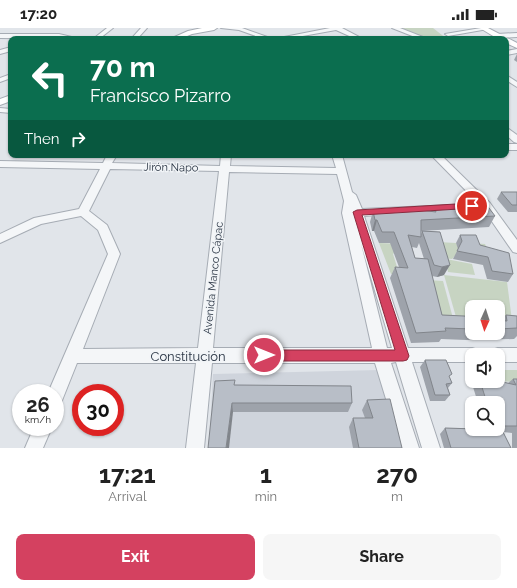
<!DOCTYPE html>
<meta charset="utf-8">
<style>
:root{--surface:#fff;--page:#f6f6f6;--text:#222;--muted:#767676;--accent:#d44160}
body{margin:0;font-family:Raleway,sans-serif;background:var(--page);color:var(--text);height:100vh;display:flex;flex-direction:column;font-size:15px;white-space:nowrap}
*{box-sizing:border-box;margin:0}
p{font-size:13px;color:var(--muted)}
.icon{flex:none;width:22px;height:22px;fill:none;stroke:currentColor;stroke-width:2;stroke-linecap:round;stroke-linejoin:round}
.map{position:relative;height:420px;overflow:hidden}
.drawer{display:flex;flex-direction:column;background:var(--surface);flex:1}
.drawer>*{flex:none}
.guide{position:absolute;left:8px;top:8px;width:501px;height:122px;border-radius:8px;box-shadow:0 1px 3px #0004;background:#0b6e4f;color:#fff;overflow:hidden}
.needle{width:26px;rotate:183deg}
.fabs{position:absolute;left:465px;top:272px;display:grid;gap:8px}
.fabs a{display:grid;place-items:center;width:40px;height:40px;border-radius:8px;background:var(--surface);box-shadow:0 1px 3px #0004;font-size:20px}
.speed{position:absolute;left:12px;top:356px;display:flex;gap:8px;font-size:20px;font-weight:700;text-align:center}
.speed>*{display:grid;place-content:center;width:52px;height:52px;border-radius:50%;background:var(--surface);box-shadow:0 1px 3px #0004;line-height:1}
.speed small{font-size:10px;font-weight:400}
.speed .limit{border:6px solid #d22;background:#fff;color:#111}
.pin{position:absolute;display:grid;place-items:center;width:34px;height:34px;color:#fff;margin:-17px;border:2px solid #fff;border-radius:50%;box-shadow:0 1px 4px #0007}
.me{position:absolute;width:44px;margin:-22px;rotate:90deg;stroke-linejoin:round;filter:drop-shadow(0 0 3px #0008)}
.turn{display:flex;align-items:center;gap:14px;height:84px;padding:0 16px;font-size:18px}
.turn .icon{width:52px;height:52px;stroke-width:2.5}
.turn b{display:block;font-size:28px;line-height:34px}
.then{display:flex;align-items:center;height:38px;padding:0 16px;background:#0003;gap:8px;font-size:15px}
.eta{display:flex;justify-content:space-evenly;align-items:center;height:68px;text-align:center}
.eta b{font-size:24px;font-weight:700;line-height:28px}
.action{display:flex;gap:8px;margin-top:auto;padding:8px 16px}
.action a{flex:1;height:46px;border-radius:8px;background:var(--accent);color:#fff;font-size:16px;font-weight:700;line-height:46px;text-align:center}
.action a+a{background:var(--page);color:var(--text)}
.status{display:flex;justify-content:space-between;align-items:center;height:28px;padding:0 20px;background:var(--surface);direction:ltr}
.status svg{height:11px;fill:currentColor}
.map>svg:first-child{display:block}
.built{fill:#cfd4dc}
.green{fill:#c7d4c2}
.lines{fill:none;stroke-linecap:round;stroke-linejoin:round}
.street-casing{stroke:#a6acb4;stroke-width:2}
.secondary-casing{stroke:#a6acb4;stroke-width:2}
.street{fill:#f4f6f8;fill-rule:evenodd}
.secondary{fill:#fff;fill-rule:evenodd}
.wall{fill:#9ea3ab;fill-rule:evenodd}
.shaded-wall{fill:#81858b}
.building{fill:#b8bec7;stroke:#81858b}
.route{fill:#d44160;stroke:#8a2a3e}
.labels{text-anchor:middle;stroke-width:3;stroke-linejoin:round;paint-order:stroke}
.street-label{font-size:11px;fill:#283342;stroke:#f1f4f7}
.near-street-label{font-size:13px;fill:#283342;stroke:#f1f4f7}
</style>
<div class="status"><b>17:20</b><svg viewBox="0 0 49 12"><path d="M0 12V9h3v3zM5 12V6h3v6zM10 12V3h3v9zM15 12V0h3v12zM26 1h20v11H26zM47 4h2v5h-2z"/></svg></div>
<div class="map">
<svg width="517" height="420" viewBox="0 0 517 420">
<rect width="100%" height="100%" fill="#e1e5ea"/>
<polygon class="built" points="379,342 396,420 209,420 213,346"/>
<g class="green">
<polygon points="402,0 433,0 447,11 428,11"/>
<polygon points="438,214 456,215 457,217 471,215 485,216 488,222 455,228 452,231 443,230"/>
<polygon points="379,215 404,216 393,226 398,242 416,247 391,246"/>
<polygon points="446,231 472,236 475,247 448,244"/>
<polygon points="444,247 507,254 513,300 498,298 498,279 472,279 472,301 462,310"/>
<polygon points="427,252 443,253 454,294 450,311 442,311"/>
<polygon points="498,342 517,342 517,354 493,353 498,353"/>
</g>
<g class="lines">
<defs>
<g id="street">
<polygon points="107,0 113,0 99,11 93,11"/>
<polygon points="141,0 147,0 137,11 131,11"/>
<polygon points="221,0 242,0 273,11 264,11 239,2"/>
<polygon points="330,0 342,0 363,11 356,11 336,2 286,11 274,11"/>
<polygon points="392,0 400,0 428,11 420,11"/>
<polygon points="481,0 488,1 448,8 445,6"/>
<polygon points="517,5 517,9 497,10 494,8 497,6"/>
<polygon points="0,6 59,6 80,11 0,10"/>
<polygon points="11,19 11,23 0,26 0,22"/>
<polygon points="517,21 517,25 506,27 506,23"/>
<polygon points="11,46 11,50 0,54 0,50"/>
<polygon points="506,47 517,54 517,59 506,52"/>
<polygon points="0,80 11,81 11,85 0,84"/>
<polygon points="506,99 517,107 517,115 514,114 506,107"/>
<rect x="506" y="116" width="11" height="6"/>
<path d="M107,127H117L112,135L220,138L221,127H231L230,138L336,140L332,127H342L352,164L356,167L362,181L453,177L454,179L453,181L449,182L364,188L408,320H472L478,322L480,327H472V334H412L440,420H422L396,334L391,335L419,420H401L375,335H212L204,420H186L196,335H77L61,375L55,378V365H48L108,226L98,202L81,188L41,196L0,215V206L34,190L79,181L100,141L0,139V133L103,135ZM110,141L219,143L198,320L83,321L120,226L107,197L89,183ZM229,144L337,146L344,173L342,185L372,320H213ZM361,216L392,320H387Z"/>
<polygon points="431,127 441,127 490,175 517,212 517,225 513,224 482,179"/>
<polygon points="498,320 517,320 517,334 498,334 498,327 490,327 492,322"/>
<polygon points="34,399 52,399 43,420 25,420"/>
</g>
<g id="secondary">
<polygon points="202,0 217,0 214,2 192,6 180,11 170,11 188,3"/>
<polygon points="480,0 488,0 517,15 517,20 506,15 506,11 498,11"/>
<polygon points="11,67 11,73 0,77 0,71"/>
</g>
</defs>
<use href="#street" class="street-casing"/>
<use href="#secondary" class="secondary-casing"/>
<use href="#street" class="street"/>
<use href="#secondary" class="secondary"/>
</g>
<g class="wall">
<polygon points="517,26 517,34 514,32"/>
<polygon points="15,127 32,127 31,129 16,129"/>
<polygon points="501,164 517,164 517,184 508,184 497,171"/>
<path d="M434,178L495,188L489,199L421,203V206L422,203L440,204L444,247L437,249L432,248L442,287L472,289V305H498V292L501,293L506,287L517,288V308L514,311L466,312L441,311L439,314L411,315L390,250L395,239H399L390,215H379L374,203H372L370,194L373,183H431ZM419,215L424,231L415,230L412,219L417,220Z"/>
<polygon points="460,207 480,217 513,246 508,254 487,251 483,237 453,231 458,221 456,215"/>
<polygon points="425,332 449,349 452,355 448,360 450,367 445,373 430,373 420,339"/>
<polygon points="472,338 472,353 498,353 508,355 513,351 517,351 517,420 512,420 512,405 503,404 511,420 444,420 440,406 445,400 467,401 465,396 471,390 472,390 472,401 498,401 498,375 478,375 468,343"/>
<polygon points="236,357 352,375 348,384 233,384 208,420"/>
<polygon points="367,372 402,420 353,420 349,399 353,390 365,390 362,382"/>
</g>
<g class="shaded-wall">
<polygon points="375,192 377,192 374,203 372,203"/>
<polygon points="450,237 444,247 437,249 442,239"/>
<polygon points="232,375 233,384 229,420 226,420"/>
</g>
<g class="building">
<polygon points="501,164 517,164 517,177 512,177"/>
<polygon points="486,176 495,188 421,192 421,209 408,207 415,230 428,231 442,287 464,288 472,289 472,301 445,300 446,303 416,305 395,239 408,240 394,204 382,204 377,192 375,192 373,183 420,182 436,184 434,178"/>
<polygon points="422,203 440,204 450,237 442,239 434,237"/>
<polygon points="460,207 476,207 480,217 509,225 513,246 492,243 488,229 457,223 462,213"/>
<polygon points="506,287 517,288 517,300 498,301 498,292 507,293"/>
<polygon points="425,332 446,332 452,346 449,348 452,355 446,356 450,367 435,367"/>
<polygon points="513,351 517,351 517,398 500,398 511,420 451,420 445,400 476,401 498,401 498,375 487,375 480,353 498,353 516,357"/>
<polygon points="235,352 234,357 351,358 352,375 232,375 226,420 208,420 215,353"/>
<polygon points="390,371 402,420 359,420 353,390 373,390 367,372"/>
</g>
<polygon class="route" points="472,175 475,176 476,178 475,180 362,187 409,328 407,332 403,333 264,333 260,331 258,327 260,323 264,322 395,322 353,184 357,182"/>
<g class="labels">
<g class="street-label">
<text transform="translate(171 139) rotate(1)" y="4">Jirón Napo</text>
<text transform="translate(213 250) rotate(-84)" y="4">Avenida Manco Cápac</text>
</g>
<g class="near-street-label">
<text x="188" y="333">Constitución</text>
</g>
</g>
</svg>
<div class="fabs">
<a><svg class="needle" viewBox="-14 -14 28 28"><path d="M0-13l5 13h-10z" fill="#e53935"/><path d="M0 13l5-13h-10z" fill="#767676"/></svg></a>
<a><svg class="icon" aria-label="sound" viewBox="0 0 24 24"><path d="M4 9h4l5-4v14l-5-4H4zM17 9q2 3 0 6"/></svg></a>
<a><svg class="icon" aria-label="search" viewBox="0 0 24 24"><circle cx="10" cy="10" r="6"/><path d="M15 15l6 6"/></svg></a>
</div>
<div class="speed"><div>26<small>km/h</small></div><div class="limit">30</div></div>
<div class="pin" style="left:472px;top:178px;background:#d93025"><svg class="icon" aria-label="arrive" viewBox="0 0 24 24"><path d="M6 21V4h12l-3 4 3 4H6"/></svg></div>
<svg class="me" style="left:264px;top:327px" viewBox="-20 -20 40 40"><circle r="17" fill="#d44160" stroke="#fff" stroke-width="3"/><path d="M0-11L8 9 0 5-8 9z" fill="#fff"/></svg>
<div class="guide">
<div class="turn"><svg class="icon" aria-label="left" viewBox="0 0 24 24"><path d="M17 20v-9H6M10 6l-5 5 5 5"/></svg><div><b>70 m</b>Francisco Pizarro</div></div>
<div class="then">Then<svg class="icon" aria-label="right" viewBox="0 0 24 24"><path d="M7 20v-9h11M14 6l5 5-5 5"/></svg></div>
</div>
</div>
<section class="drawer">
<div class="eta">
<div><b>17:21</b><p>Arrival</p></div>
<div><b>1</b><p>min</p></div>
<div><b>270</b><p>m</p></div>
</div>
<div class="action"><a>Exit</a><a>Share</a></div>
</section>
